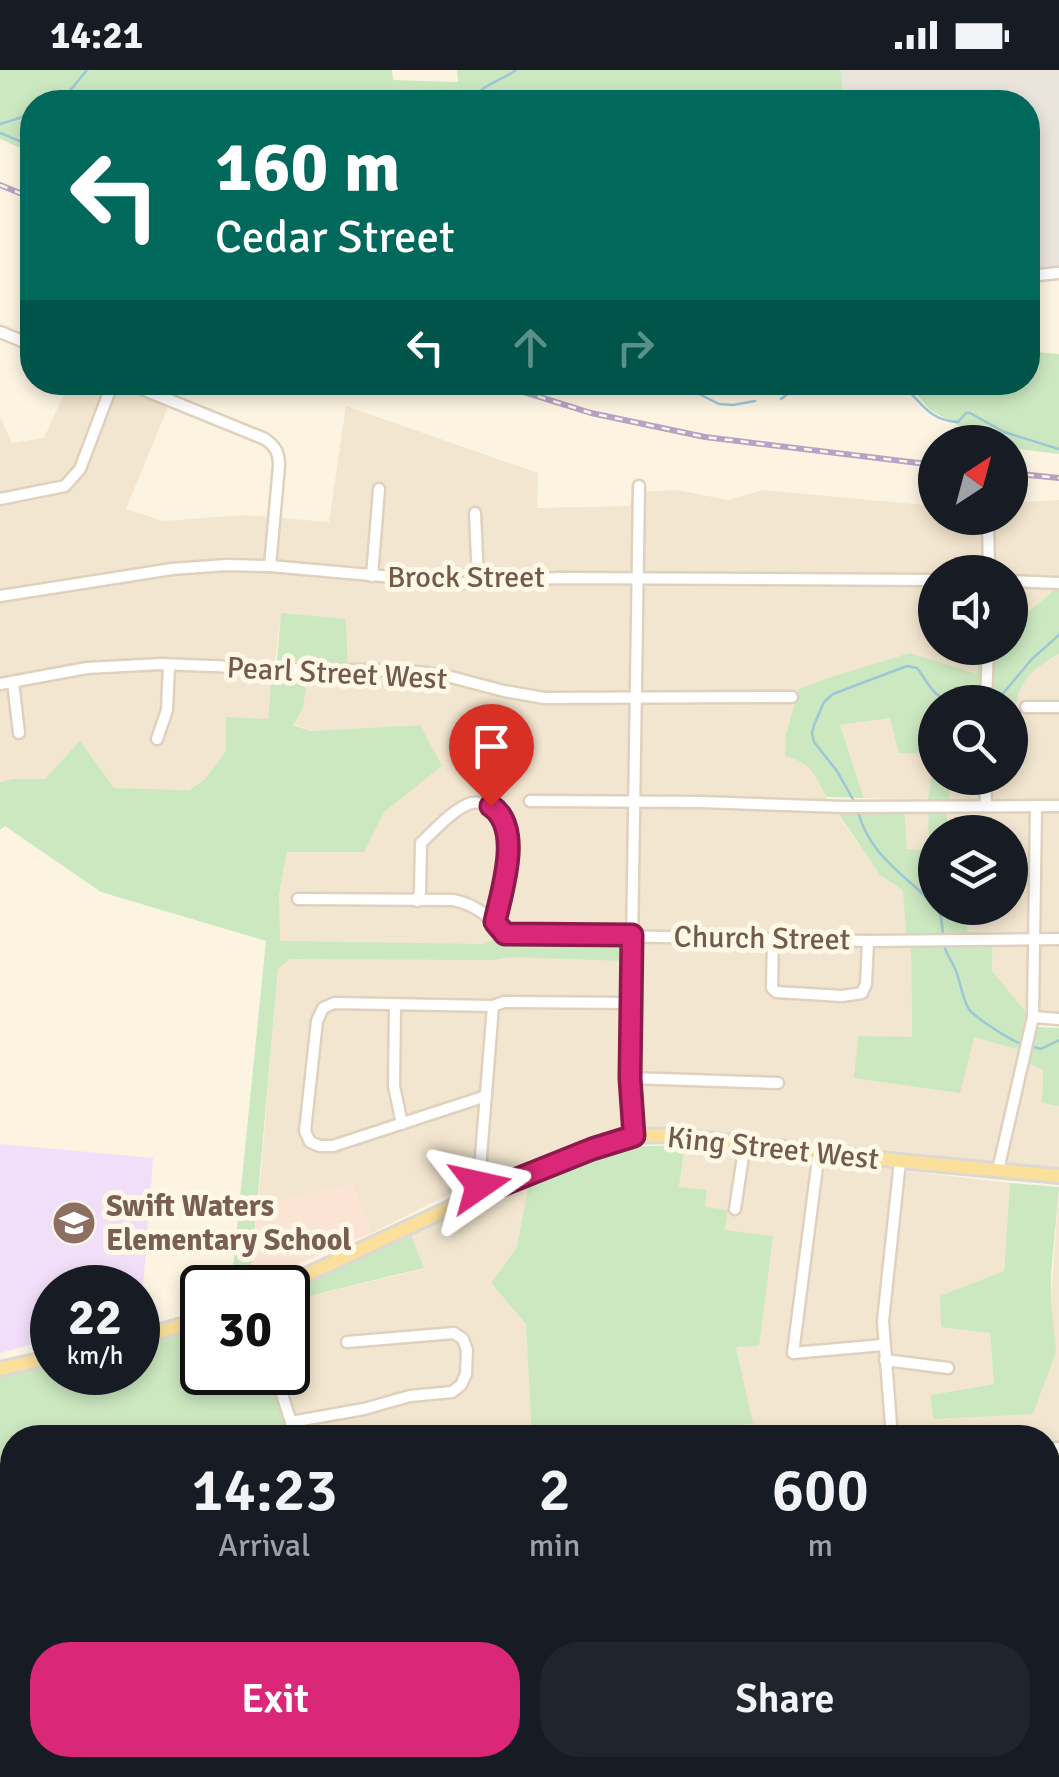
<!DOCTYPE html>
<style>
:root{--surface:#171b24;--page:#20242c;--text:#f1f3f6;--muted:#9ea1a6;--accent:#db2777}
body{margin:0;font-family:Signika,sans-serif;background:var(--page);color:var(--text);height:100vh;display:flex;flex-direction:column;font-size:38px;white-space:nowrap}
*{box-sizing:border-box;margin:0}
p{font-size:32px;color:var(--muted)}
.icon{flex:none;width:55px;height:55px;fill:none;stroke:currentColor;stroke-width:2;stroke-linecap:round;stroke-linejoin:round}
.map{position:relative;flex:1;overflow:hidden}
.sheet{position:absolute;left:0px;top:1355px;width:1060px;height:352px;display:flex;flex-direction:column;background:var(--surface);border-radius:40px 40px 0 0;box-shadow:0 5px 15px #0003}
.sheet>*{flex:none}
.guide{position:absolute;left:20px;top:20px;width:1020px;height:305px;border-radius:40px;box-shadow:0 5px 15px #0003;background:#00695c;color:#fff;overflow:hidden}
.needle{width:65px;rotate:36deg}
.controls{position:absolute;left:918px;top:355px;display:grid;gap:20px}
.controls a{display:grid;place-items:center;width:110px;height:110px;border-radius:50%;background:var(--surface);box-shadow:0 5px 15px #0003;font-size:50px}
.speed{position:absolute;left:30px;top:1195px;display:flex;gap:20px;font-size:50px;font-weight:700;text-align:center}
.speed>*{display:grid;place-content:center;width:130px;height:130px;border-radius:50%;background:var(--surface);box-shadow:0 5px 15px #0003;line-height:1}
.speed small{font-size:25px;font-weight:400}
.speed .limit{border:5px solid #111;border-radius:15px;background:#fff;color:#111}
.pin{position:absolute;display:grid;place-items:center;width:85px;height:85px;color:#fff;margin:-102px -42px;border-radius:50% 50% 50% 0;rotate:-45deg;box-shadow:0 0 10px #0007}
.pin .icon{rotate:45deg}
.me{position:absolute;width:110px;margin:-55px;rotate:79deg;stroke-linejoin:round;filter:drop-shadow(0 0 8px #0008)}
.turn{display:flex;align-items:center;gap:35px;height:210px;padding:0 30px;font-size:45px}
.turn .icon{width:130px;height:130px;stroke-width:2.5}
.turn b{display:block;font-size:70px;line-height:85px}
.lanes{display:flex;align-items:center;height:95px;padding:0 30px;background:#0003;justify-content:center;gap:50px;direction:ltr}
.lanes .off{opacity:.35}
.eta{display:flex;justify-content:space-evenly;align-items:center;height:170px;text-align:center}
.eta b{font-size:60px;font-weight:600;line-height:70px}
.action{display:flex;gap:20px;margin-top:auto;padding:20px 30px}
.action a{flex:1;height:115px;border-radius:40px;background:var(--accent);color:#fff;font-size:40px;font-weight:600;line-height:115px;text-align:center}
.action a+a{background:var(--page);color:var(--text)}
.status{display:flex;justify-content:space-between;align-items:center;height:70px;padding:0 50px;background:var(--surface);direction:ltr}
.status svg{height:28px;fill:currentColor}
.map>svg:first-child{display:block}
.residential{fill:#f3e6d0}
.commercial{fill:#fce4d5}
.industrial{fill:#eae4dc}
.education{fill:#f1def8}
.green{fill:#cce8c0}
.water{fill:#b6d9e4;stroke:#9dc7d6;stroke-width:2.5}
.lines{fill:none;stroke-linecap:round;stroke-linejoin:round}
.stream{stroke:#9dc7d6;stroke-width:2.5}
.minor-casing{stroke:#dfd1bd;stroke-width:15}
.major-casing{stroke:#ddd8d3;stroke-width:18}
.minor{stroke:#fff;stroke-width:10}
.major{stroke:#fae09a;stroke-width:12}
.rail-casing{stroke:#b7a1c4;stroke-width:6}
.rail{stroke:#fff8e7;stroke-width:2.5;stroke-dasharray:8;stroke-linecap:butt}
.route-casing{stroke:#8e194d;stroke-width:25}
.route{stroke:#db2777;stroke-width:18}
.labels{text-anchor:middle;stroke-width:10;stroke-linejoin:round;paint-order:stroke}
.street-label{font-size:30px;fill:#725c49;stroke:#fff8e7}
.education-label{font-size:30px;font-weight:bold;fill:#785e54;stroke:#fff8e7;text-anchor:start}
</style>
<div class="status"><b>14:21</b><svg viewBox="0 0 49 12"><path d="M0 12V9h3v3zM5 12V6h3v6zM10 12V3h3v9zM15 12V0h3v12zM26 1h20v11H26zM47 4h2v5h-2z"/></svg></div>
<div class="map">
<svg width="1059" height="1707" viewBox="0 0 1059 1707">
<rect width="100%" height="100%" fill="#fcf4e1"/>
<g class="residential">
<polygon points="69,313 178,313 126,439 163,451 244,445 329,452 346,336 538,403 537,438 630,436 632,422 677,420 728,430 763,420 935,436 935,448 1010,448 1010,433 1059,430 1059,511 1052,522 1010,557 1010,502 935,502 935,578 984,578 979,582 977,604 909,583 786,686 802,690 817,708 826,727 880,805 903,821 911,876 912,968 854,1008 974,967 1019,980 1017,990 1043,1000 1042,1033 1059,1036 1059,1099 665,1056 642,1057 623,1060 485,1106 372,1163 352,1114 258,1136 279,886 279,824 287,782 364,782 384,742 420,655 310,661 293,654 303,638 308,606 349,606 346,549 281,544 268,649 226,681 205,709 188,720 114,718 107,710 12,709 0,712 0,346 12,373 44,368"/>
<polygon points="1059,585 1059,944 1026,942 992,901 993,863 968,862 962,838 1010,838 1010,762 947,762 947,743 952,708 1010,708 1010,640 1015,639 1017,618 1043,593"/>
<polygon points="890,648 935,683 928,729 930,780 907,780 905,729 864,728 840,655"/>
<polygon points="685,1075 1010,1113 1004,1201 990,1262 994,1314 931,1325 1032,1344 1051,1231 1059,1117 1059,1466 1048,1468 1048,1368 300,1367 279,1303 288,1302 288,1231 423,1199 410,1163 528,1117 517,1177 491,1213 526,1253 533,1366 752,1354 736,1277 725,1160 704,1137 679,1117"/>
</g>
<polygon class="commercial" points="352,1114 372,1163 250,1214 258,1136"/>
<polygon class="industrial" points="841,0 1059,0 1059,197 1028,200 1028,32 844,32"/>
<polygon class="education" points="0,1074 153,1088 141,1244 138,1245 138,1218 52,1218 52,1269 0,1283"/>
<g class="green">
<polygon points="0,0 392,0 393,10 458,12 457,0 841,0 844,32 32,32 32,83 0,69"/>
<polygon points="1028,281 1059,284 1059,384 1010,378 1010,372 988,372 930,340 910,316 904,313 1028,312"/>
<path d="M1059,511V584C1033,599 1019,610 1015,640H1010V632H935V708H952L947,743V762H935V838H962L968,862L993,863L992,901L1026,942L1019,980L974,967L960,1023L854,1008L858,966L912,967L911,877L907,876L903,821L880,805L838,743H905L907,779L929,780L928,729L934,684L899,683L890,648L840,655L864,728L826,727C815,704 811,693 785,686L786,664L799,619L831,607L910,583L977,604L979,581L984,578H1010V557L1052,522Z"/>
<polygon points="281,543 346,549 348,593 277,591"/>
<polygon points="272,606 308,606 303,638 293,655 310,661 420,655 442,696 384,742 364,782 287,782 279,824 280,871 484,874 497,868 627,870 624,891 512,887 491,890 290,889 278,899 250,1214 241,1217 231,1217 266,871 101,822 5,756 0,760 0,712 12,709 45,709 80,671 114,718 189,720 205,709 226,681 226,647 268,649"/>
<polygon points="1037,957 1059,958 1059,1036 1042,1033 1043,1000 1029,994"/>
<polygon points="685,1075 679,1117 707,1120 705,1137 728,1140 725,1160 773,1166 759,1276 736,1277 753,1354 532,1366 526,1254 491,1213 517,1177 528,1117 616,1077"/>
<polygon points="1010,1113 1059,1117 1051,1205 1051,1231 1056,1282 1033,1344 933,1349 931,1325 994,1314 990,1263 941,1257 940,1226 1004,1201"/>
<polygon points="410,1163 424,1198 288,1231 288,1222"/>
<polygon points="202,1254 202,1302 268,1303 291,1367 12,1368 12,1505 0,1505 0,1306 52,1292 52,1302 138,1302 138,1270"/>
<polygon points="436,1695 544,1695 526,1707 437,1707"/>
</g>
<g class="water">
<polygon points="1059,1466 1059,1707 526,1707 544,1695 1048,1695 1048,1468"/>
<polygon points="12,1504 12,1695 436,1695 437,1707 0,1707 0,1505"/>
</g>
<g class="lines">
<g class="stream">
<polyline points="57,32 68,23 87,0"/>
<path d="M471,32C480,15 501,11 516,0"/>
<polyline points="0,54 32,44"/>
<polyline points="0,63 32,76"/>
<polyline points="657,312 699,324 719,334 733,335 755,331"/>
<path d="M891,312C920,320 920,350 958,352L966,343H970L1004,362L1059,379"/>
<polyline points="781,329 803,312"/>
<polyline points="989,632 1000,627 1032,589 1059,565"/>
<path d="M855,733L837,701L814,672L812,663L814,655L824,632L833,624L907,596L917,598C930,615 933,629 956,632"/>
<path d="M858,740C867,784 907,806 935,836"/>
<polyline points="937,839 941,847 943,864"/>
<path d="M943,872C945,883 952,891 956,901C961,914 962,928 969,939C974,947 1013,972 1022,974"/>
<polyline points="1030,976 1041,979 1059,970"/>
</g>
<defs>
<g id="minor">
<polyline points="1028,206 1059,203"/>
<polyline points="0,262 32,275"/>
<path d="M125,312L265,369C276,377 279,383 279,396L270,496"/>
<polyline points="0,429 65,416 80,399 113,312"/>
<polyline points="475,443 478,511"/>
<polyline points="988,448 989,502"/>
<polyline points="372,506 379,419"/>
<polyline points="1010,511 1059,513"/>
<polyline points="0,526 172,499 227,495 270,496 460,513 560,508 935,510"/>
<polyline points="13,612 19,663"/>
<polyline points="0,614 87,598 161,594 309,600 400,600 443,605 504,621 544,628 792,627"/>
<polyline points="986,631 988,578"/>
<polyline points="1026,637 1059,637"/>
<polyline points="157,669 167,640 169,595"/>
<polyline points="985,708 986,736"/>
<polyline points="530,731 701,732 844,737 1059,736"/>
<path d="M298,829L453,830C475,834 490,847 505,864L868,871L1059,869"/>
<path d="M417,831L420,822L421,773C435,760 453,739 471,733C479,731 487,734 494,738C522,755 501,825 495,851"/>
<polyline points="773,869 772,918 776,922 842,926 862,923 866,914 868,871"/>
<polyline points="395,935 394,1016 402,1054"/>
<polyline points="1033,947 1059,949"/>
<polyline points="630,1008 778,1013"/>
<polyline points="486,1026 333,1076 320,1076 310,1072 305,1061 317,951 323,938 334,933 493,936 504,932 632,933"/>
<polyline points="634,1066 630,1008 639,416"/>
<polyline points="819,1081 793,1283 883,1275"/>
<polyline points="998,1100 1033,947 1036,736"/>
<polyline points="482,1123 479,1111 493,936"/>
<polyline points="735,1139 745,1073"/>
<polyline points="885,1290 948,1298"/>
<polyline points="275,1302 296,1368"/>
<polyline points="291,1352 364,1339 410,1326 452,1322 461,1315 466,1304 467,1280 463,1269 454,1263 347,1272"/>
<polyline points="892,1368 883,1251 900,1091"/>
<polyline points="1048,1379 1059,1378"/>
</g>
<g id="major">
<polyline points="278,1218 482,1123 592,1079 634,1066 671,1065 900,1091 1059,1106"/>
<polyline points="138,1268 202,1249"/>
<polyline points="0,1299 52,1287"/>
</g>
</defs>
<use href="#minor" class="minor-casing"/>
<use href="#major" class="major-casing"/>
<use href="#minor" class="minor"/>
<use href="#major" class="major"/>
<defs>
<g id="rail">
<polyline points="0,115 32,128"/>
<polyline points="492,312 591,343 705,367 935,395"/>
<polyline points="1010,403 1059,408"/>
</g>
</defs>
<use href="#rail" class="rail-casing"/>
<use href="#rail" class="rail"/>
</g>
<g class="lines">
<defs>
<path id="route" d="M480,1115L482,1123L592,1079L634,1066L630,1008L632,865L505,864L495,852C502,819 523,758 491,736"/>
</defs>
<use href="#route" class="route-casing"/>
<use href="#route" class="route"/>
</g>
<defs>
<symbol id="school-disc" viewBox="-11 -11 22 22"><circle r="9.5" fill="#8d6e63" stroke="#fff8e7"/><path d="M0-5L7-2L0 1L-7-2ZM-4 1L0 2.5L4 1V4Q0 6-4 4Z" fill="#fff"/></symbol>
</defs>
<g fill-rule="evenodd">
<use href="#school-disc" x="49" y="1128" width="50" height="50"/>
</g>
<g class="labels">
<g class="street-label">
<text x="466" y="517">Brock Street</text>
<text transform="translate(337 603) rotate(3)" y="10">Pearl Street West</text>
<text transform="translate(762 868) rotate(1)" y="10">Church Street</text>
<text transform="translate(773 1078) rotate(6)" y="10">King Street West</text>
</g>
<g class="education-label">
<text x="106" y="1146">Swift Waters<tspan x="106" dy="34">Elementary School</tspan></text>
</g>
</g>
</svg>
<div class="controls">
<a><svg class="needle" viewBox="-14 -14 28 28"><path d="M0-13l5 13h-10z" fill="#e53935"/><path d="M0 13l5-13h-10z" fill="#9ea1a6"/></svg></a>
<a><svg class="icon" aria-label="sound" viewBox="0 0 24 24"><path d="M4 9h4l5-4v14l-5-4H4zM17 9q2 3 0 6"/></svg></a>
<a><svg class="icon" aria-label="search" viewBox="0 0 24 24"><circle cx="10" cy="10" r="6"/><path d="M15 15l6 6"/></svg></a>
<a><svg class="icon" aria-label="layers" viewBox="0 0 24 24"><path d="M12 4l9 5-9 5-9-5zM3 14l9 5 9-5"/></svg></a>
</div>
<div class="speed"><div>22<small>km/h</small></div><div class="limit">30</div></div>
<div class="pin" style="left:491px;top:736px;background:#d93025"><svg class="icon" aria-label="arrive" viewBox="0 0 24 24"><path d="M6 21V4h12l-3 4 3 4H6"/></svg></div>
<svg class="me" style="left:480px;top:1115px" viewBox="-20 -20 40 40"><path d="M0-17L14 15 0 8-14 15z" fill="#db2777" stroke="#fff" stroke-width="4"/></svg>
<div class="guide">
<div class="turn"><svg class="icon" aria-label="left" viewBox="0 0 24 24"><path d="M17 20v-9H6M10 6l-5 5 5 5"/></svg><div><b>160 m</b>Cedar Street</div></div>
<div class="lanes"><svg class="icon" aria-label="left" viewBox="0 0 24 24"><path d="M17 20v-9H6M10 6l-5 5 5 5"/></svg><svg class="icon off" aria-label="ahead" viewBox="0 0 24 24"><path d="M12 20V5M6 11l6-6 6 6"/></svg><svg class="icon off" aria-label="right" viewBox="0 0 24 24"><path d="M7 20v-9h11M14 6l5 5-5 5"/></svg></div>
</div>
<section class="sheet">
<div class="eta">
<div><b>14:23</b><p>Arrival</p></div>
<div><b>2</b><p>min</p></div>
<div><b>600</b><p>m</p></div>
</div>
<div class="action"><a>Exit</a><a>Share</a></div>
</section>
</div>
